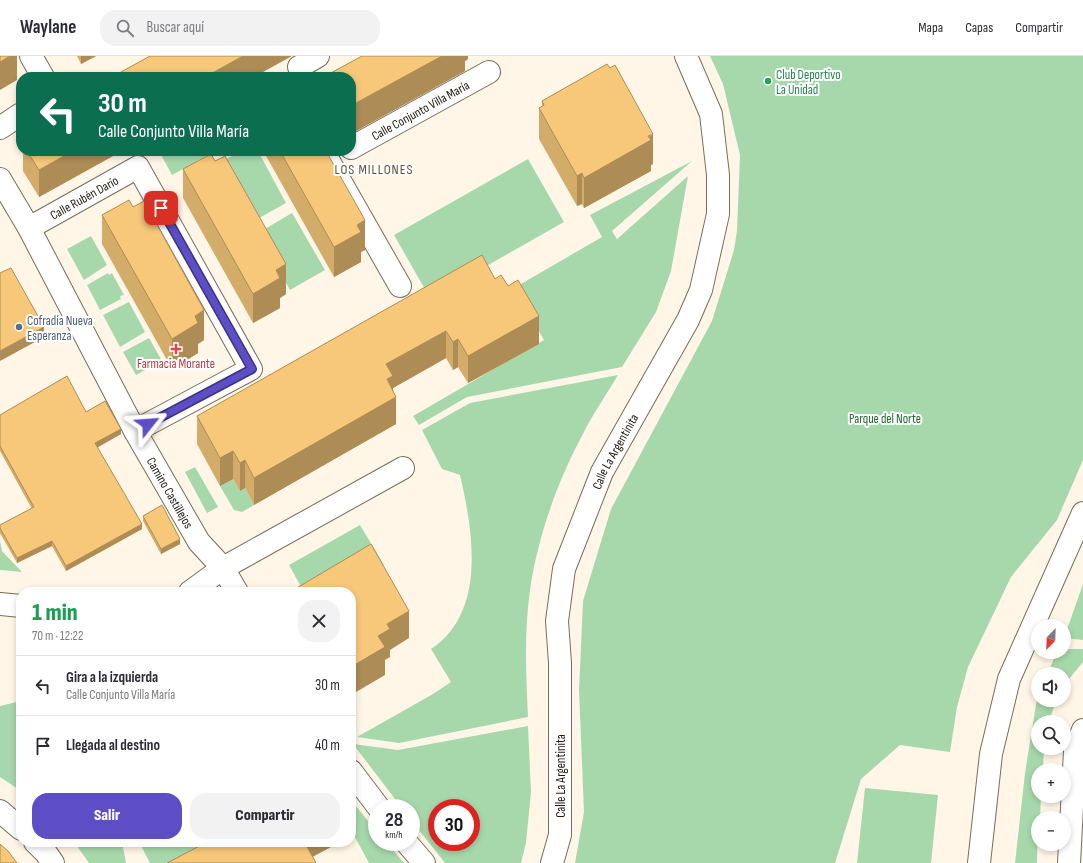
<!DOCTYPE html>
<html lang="es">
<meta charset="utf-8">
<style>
:root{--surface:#fff;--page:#f2f2f3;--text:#2b2b33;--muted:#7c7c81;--line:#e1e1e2;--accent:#5e4ec6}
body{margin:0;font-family:"Sofia Sans Condensed",sans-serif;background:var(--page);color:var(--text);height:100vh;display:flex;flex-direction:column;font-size:15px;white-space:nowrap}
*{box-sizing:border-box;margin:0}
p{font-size:13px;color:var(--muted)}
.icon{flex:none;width:22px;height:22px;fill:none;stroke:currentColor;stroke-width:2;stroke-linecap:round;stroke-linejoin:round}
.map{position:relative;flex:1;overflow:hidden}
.side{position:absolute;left:16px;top:531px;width:340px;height:260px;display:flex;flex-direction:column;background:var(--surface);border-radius:16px;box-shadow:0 2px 6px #0003}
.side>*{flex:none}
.guide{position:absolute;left:16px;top:16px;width:340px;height:84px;border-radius:16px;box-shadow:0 2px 6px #0003;background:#0b6e4f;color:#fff;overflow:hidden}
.needle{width:26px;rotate:203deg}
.buttons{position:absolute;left:1031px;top:563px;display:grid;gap:8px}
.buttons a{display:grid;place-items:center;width:40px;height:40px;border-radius:50%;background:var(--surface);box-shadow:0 2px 6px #0003;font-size:20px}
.speed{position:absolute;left:368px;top:743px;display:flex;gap:8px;font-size:20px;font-weight:700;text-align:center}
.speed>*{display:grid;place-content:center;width:52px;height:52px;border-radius:50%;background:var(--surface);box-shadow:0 2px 6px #0003;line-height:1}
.speed small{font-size:10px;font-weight:400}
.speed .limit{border:6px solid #d22;background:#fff;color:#111}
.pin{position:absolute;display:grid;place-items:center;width:34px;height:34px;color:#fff;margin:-17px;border-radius:8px;box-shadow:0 2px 6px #0006}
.me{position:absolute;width:44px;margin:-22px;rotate:62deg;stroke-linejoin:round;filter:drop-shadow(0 0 3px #0008)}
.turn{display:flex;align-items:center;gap:14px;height:84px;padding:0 16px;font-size:18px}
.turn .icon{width:52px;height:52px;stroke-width:2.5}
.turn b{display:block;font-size:28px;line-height:34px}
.round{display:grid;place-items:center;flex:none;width:42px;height:42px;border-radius:16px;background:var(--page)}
.overview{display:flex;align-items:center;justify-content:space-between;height:68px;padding:0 16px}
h1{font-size:24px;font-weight:800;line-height:30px;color:#1e9e55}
.primary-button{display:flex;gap:8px;margin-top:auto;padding:8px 16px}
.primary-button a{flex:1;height:46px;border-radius:16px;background:var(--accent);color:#fff;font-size:16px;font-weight:800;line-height:46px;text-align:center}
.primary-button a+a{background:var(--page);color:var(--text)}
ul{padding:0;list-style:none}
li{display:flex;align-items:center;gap:12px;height:60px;padding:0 16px;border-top:1px solid var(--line)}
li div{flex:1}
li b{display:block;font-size:15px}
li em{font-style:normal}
header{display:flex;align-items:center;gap:24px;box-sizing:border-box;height:56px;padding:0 20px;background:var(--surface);border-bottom:1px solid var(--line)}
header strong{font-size:19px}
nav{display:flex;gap:22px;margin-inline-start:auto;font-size:14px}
.search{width:280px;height:36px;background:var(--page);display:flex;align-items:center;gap:10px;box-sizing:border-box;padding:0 14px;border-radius:16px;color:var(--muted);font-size:15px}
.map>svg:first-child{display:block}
.green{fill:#a7d8ab;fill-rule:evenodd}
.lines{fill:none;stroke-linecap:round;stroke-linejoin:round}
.minor-casing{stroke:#796d57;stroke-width:24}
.minor{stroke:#fff;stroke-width:22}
.wall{fill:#d4ac69}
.shaded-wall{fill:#ad8c55}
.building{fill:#f7c87a;stroke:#ad8c55}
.route-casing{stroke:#3d3381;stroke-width:10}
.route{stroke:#5e4ec6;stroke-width:7}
.leisure-dot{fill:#2e9e5b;stroke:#fff;stroke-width:1.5}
.service-dot{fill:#5c6f8a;stroke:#fff;stroke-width:1.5}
.health-dot{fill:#e0444e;stroke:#fff;stroke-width:1.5}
.labels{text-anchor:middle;stroke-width:4;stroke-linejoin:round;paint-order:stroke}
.leisure-label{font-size:13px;fill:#27864d;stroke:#fff;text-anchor:start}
.street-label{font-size:13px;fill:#1e1910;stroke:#fff}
.service-label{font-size:13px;fill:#4e5e75;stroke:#fff;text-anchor:start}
.health-label{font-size:13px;fill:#be3a42;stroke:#fff}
.park-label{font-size:13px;fill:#20662e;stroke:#fff}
.neighbourhood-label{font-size:14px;letter-spacing:1px;fill:#5d513c;stroke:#fff}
</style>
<header>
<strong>Waylane</strong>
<div class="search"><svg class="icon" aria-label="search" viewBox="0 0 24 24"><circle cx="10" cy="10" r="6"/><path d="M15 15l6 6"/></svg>Buscar aquí</div>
<nav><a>Mapa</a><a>Capas</a><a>Compartir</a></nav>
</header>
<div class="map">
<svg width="1083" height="807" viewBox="0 0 1083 807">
<rect width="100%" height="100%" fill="#fff6e7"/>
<g class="green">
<polygon points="710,0 1083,0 1083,404 1057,464 1011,521 968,611 957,651 950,696 900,689 861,723 835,807 575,807 584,756 579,634 583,545 611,453 712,265 734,194 737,175 740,99 723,28"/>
<polygon points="159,95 215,95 172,119"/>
<polygon points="241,95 258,95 286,147 252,166 219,107"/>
<polygon points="528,103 564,166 430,242 394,179"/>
<polygon points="692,105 612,175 617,183 688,120 671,215 656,256 622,311 467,341 419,369 413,360 544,284 514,232 602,181 590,159"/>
<polygon points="292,157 325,214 290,234 258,177"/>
<polygon points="91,180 107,209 84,224 67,193"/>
<polygon points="108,217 109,219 112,217 124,239 120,240 121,243 100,254 87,229"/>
<polygon points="129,246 145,276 120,291 103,259"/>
<polygon points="149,282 162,305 136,319 123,296"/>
<path d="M618,319C607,338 594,356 584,376C558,424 538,479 530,534C524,576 526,619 528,661L399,687L357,681L433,638L451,626L431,593C487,556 473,475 460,419L442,413L422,374L470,347Z"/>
<polygon points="195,411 218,451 207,457 185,416"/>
<polygon points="233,423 240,435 245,432 254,449 242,456 234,454 220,430"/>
<polygon points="360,469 384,509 337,536 304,536 289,509"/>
<polygon points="0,485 2,495 22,516 0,514"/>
<polygon points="1083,528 1083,584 1064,582"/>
<polygon points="1064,593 1083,593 1083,606 1064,629 1064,618 1047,618 1057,596 1064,596"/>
<polygon points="1038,636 1038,644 1056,644 1049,666 1038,666 1038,692 1044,692 1043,714 1038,714 1038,740 1041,740 1040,762 1038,762 1037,807 1015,807 1025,717"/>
<polygon points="21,645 21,735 0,721 0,650"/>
<path d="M528,670L531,736L526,787L521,807H445L411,764V752H402L353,688L398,694ZM437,752H471V786H437Z"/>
<polygon points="865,732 938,739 931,807 857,807"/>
<polygon points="351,744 377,776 377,786 386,786 404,807 369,807 351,774"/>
<polygon points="74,786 122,786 126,807 89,807"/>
<polygon points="139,786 204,786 209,795 186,807 150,807"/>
</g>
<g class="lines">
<defs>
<g id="minor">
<polyline points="31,0 43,21"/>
<polyline points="299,11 318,0"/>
<polyline points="0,72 21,58"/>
<path id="s1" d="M351,92L489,16"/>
<polyline points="323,95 400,230"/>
<path id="s2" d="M0,123L29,172L135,375L199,486L223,512L237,536"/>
<path id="s3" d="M29,172L138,111L251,313L135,375"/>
<polyline points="190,536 223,512 403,412"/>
<polyline points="0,548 21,550"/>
<polyline points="351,715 379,752"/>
<polyline points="0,755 21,773"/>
<polyline points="35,786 46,797 53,807"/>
<polyline points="406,786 424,807"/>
<path id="s4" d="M552,807L560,779V607L557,565L564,513L602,416L688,264L701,234L718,158V119L711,58L686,0"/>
<polyline points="979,807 991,698 1009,623 1083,457"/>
<polyline points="1069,807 1075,695 1083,674"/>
</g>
</defs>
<use href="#minor" class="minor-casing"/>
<use href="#minor" class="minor"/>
</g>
<g class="wall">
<polygon points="77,0 96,0 81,8"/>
<polygon points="468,0 468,3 465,5 465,15 356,75 352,69 351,69 351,21 329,21 329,18"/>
<polygon points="542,45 653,108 651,109 651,115 584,152 582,148 577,150 539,83 539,52 542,50"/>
<polygon points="23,95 122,95 39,141 23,115"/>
<polygon points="265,95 326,95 365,194 361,196 361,206 334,221 265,98"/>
<polygon points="183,113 286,238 280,242 280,252 253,267 183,142"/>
<polygon points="102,159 204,284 198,288 198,297 172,313 102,188"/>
<polygon points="495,223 539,288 468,327 458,311 453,314 446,302 393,332 396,368 254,449 245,432 240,435 233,423 220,430 197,388 197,360"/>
<polygon points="86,356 121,378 97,391 142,473 66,515 52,490 17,507 0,477 0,469 32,453 0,395 0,359"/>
<polygon points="143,460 180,488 161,498 143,465"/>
</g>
<g class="shaded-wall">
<polygon points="10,0 17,0 17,24 0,34 0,6"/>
<polygon points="81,0 96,0 81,8"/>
<polygon points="243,0 292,0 254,21 205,21"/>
<polygon points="442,0 468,0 468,3 465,5 465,15 356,75 356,47"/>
<polygon points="352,41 352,69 351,69 351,42"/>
<polygon points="653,78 653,108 651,109 651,115 584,152 584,122"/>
<polygon points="73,95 122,95 39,141 39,114"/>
<polygon points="582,117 582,148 577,150 577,120"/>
<polygon points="365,164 365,194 361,196 361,206 334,221 334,191 357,169"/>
<polygon points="286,208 286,238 280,242 280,252 253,267 253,238 276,214"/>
<polygon points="204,254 204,284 198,288 198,297 172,313 172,283 195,260"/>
<polygon points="539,260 539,288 468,327 468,300"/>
<polygon points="44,271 44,281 0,305 0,295"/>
<polygon points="446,275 446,302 393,332 393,343 396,341 396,368 254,449 254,422 386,308"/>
<polygon points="458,283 458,311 453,314 453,286"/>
<polygon points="121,373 121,378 95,393 95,387"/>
<polygon points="233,395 233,423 220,430 220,402"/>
<polygon points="245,404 245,432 240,435 240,407"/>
<polygon points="142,468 142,473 66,515 66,510"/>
<polygon points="180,483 180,488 161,498 161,493"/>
<polygon points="52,485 52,490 17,507 17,502"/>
<polygon points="409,555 409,582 390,594 390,601 385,604 385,619 351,639 351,611 378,580 387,568"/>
<polygon points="306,786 331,786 331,791 305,805 305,787"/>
</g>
<g class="building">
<polygon points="0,0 10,0 0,6"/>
<polygon points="150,0 243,0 205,21 112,21"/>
<polygon points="362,0 442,0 356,47 352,41 351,42 351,21 331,21 329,18"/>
<polygon points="607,8 610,12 615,9 653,78 648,80 651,84 584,122 582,117 577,120 539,52 544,49 542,45"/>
<polygon points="27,95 73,95 39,114"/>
<polygon points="280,95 326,95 365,164 357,169 361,176 334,191"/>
<polygon points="211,98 215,105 225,100 286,208 276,214 280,222 253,238 183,113"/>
<polygon points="129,144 133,151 144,145 204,254 195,260 198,267 172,283 102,159"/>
<polygon points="482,199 495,223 501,219 508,230 518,224 539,260 468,300 458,283 453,286 446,275 386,308 393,320 387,323 396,341 254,422 245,404 240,407 233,395 220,402 197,360"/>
<polygon points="11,212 44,271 0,295 0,217"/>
<polygon points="67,320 86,356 105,345 121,373 95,387 142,468 66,510 52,485 17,502 0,472 0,469 34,451 0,390 0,359"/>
<polygon points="162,449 180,483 161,493 143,460"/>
<polygon points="371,488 409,555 387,568 390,573 378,580 385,591 351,611 351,536 297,536 295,533"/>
<polygon points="207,786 306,786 305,787 316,807 167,807"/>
<polygon points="0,788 8,795 17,807 0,807"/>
</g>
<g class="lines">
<defs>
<polyline id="route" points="148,368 252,313 161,152"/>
</defs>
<use href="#route" class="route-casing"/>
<use href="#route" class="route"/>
</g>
<circle class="leisure-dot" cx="768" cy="25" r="4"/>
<circle class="service-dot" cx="19" cy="271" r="4"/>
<path class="health-dot" d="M174 287h4v4h4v4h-4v4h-4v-4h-4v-4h4z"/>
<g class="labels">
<g class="leisure-label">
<text x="776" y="23">Club Deportivo<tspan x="776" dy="15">La Unidad</tspan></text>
</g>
<g class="street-label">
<text dy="5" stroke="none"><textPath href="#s1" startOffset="79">Calle Conjunto Villa María</textPath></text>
<text dy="5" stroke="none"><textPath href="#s3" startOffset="63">Calle Rubén Darío</textPath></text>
<text dy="5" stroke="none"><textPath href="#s4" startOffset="424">Calle La Argentinita</textPath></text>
<text dy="5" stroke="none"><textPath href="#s2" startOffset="357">Camino Castillejos</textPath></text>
<text transform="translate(560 720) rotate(-90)" y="5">Calle La Argentinita</text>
</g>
<g class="service-label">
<text x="27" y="269">Cofradía Nueva<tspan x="27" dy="15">Esperanza</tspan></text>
</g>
<g class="health-label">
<text x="176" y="312">Farmacia Morante</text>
</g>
<g class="park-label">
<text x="885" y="367">Parque del Norte</text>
</g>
<g class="neighbourhood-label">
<text x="374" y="118">LOS MILLONES</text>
</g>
</g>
</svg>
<div class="buttons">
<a><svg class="needle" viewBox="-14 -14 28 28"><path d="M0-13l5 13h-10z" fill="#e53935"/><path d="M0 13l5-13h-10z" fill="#7c7c81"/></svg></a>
<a><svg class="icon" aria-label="sound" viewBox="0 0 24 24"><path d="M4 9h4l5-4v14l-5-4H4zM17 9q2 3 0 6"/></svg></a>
<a><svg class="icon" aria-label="search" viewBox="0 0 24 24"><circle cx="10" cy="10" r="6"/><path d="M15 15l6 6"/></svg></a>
<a>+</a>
<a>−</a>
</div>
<div class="speed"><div>28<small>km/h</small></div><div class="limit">30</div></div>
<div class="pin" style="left:161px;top:152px;background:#d93025"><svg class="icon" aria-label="arrive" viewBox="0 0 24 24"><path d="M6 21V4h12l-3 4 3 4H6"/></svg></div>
<svg class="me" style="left:148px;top:368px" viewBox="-20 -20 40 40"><path d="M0-17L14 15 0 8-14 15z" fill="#5e4ec6" stroke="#fff" stroke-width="4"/></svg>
<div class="guide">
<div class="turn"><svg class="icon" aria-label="left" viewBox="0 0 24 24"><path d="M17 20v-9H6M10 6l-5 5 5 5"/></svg><div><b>30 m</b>Calle Conjunto Villa María</div></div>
</div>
<section class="side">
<div class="overview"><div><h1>1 min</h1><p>70 m · 12:22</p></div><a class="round"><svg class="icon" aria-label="close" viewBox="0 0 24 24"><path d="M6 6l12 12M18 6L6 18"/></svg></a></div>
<ul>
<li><svg class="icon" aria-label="left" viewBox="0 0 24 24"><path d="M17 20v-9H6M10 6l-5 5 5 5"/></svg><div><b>Gira a la izquierda</b><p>Calle Conjunto Villa María</p></div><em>30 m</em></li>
<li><svg class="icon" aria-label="arrive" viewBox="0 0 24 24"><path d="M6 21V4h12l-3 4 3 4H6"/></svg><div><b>Llegada al destino</b></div><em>40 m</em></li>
</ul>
<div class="primary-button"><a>Salir</a><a>Compartir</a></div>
</section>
</div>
